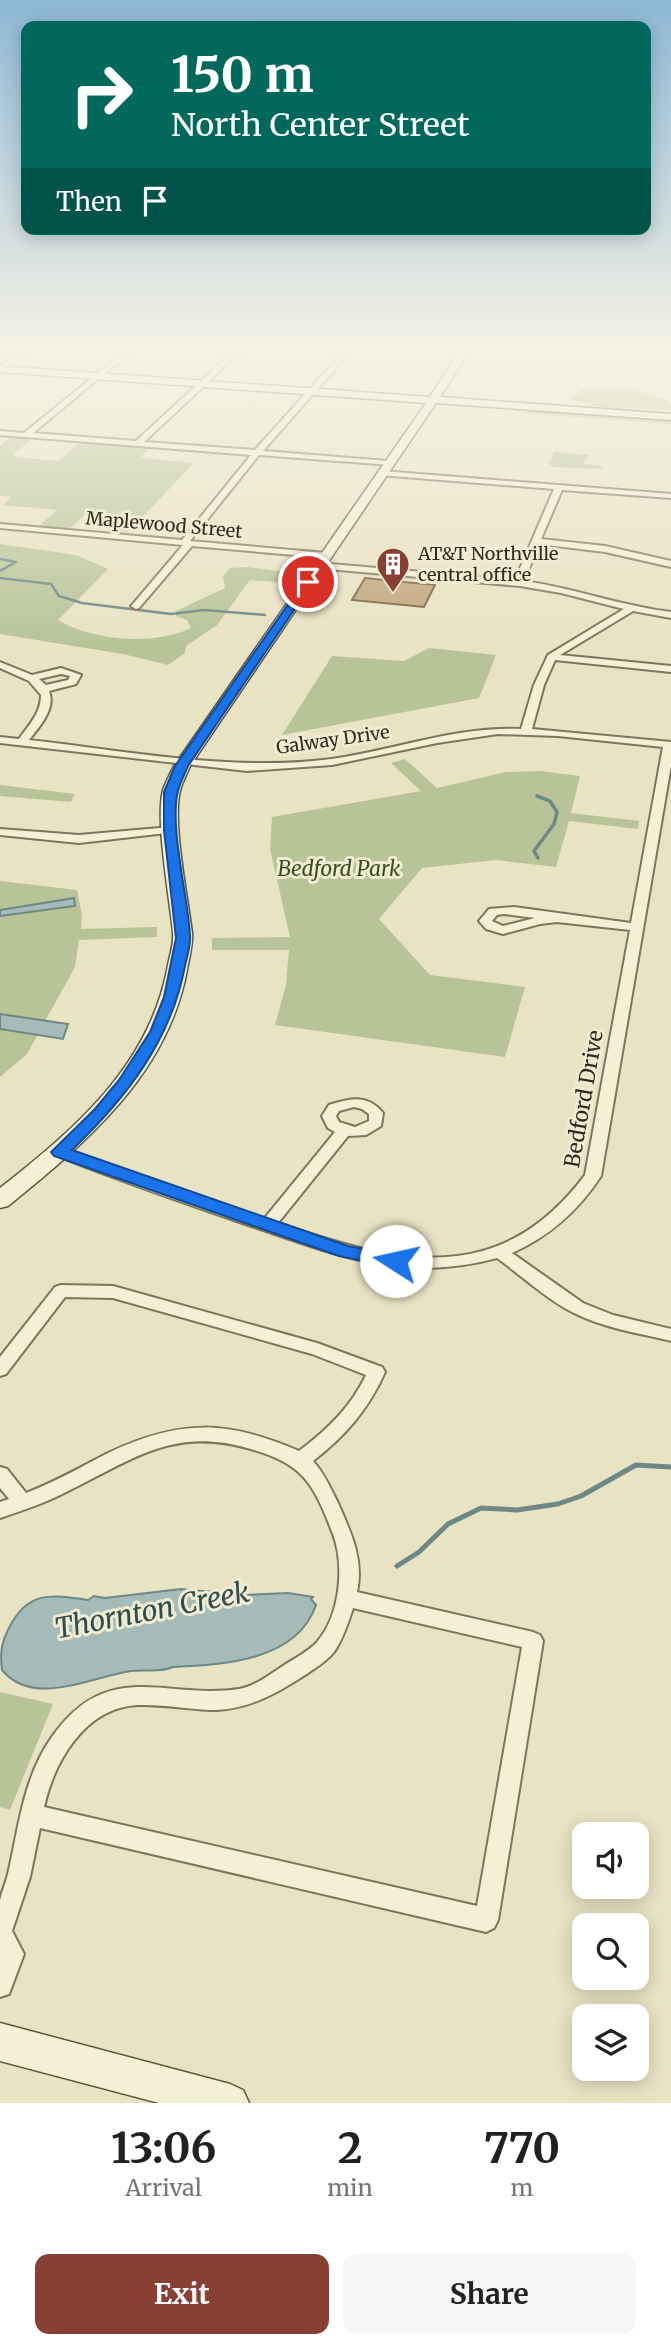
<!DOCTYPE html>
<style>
:root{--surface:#fff;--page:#f6f6f6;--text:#202124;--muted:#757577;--accent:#874033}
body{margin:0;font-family:Merriweather,serif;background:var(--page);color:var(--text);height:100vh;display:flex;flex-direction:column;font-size:26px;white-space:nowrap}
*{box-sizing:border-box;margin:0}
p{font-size:23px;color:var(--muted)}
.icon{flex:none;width:38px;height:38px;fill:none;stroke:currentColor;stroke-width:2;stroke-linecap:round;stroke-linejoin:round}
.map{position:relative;height:2103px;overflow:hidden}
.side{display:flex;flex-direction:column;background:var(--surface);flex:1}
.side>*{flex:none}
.hud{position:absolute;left:21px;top:21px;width:630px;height:214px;border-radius:14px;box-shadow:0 4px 18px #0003;background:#00695c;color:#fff;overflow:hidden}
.fabs{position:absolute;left:572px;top:1822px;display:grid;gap:14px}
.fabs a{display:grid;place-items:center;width:77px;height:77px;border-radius:14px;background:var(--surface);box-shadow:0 4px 18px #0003;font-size:35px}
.pin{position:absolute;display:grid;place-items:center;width:60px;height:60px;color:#fff;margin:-30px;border:4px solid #fff;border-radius:50%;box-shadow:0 2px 7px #0007}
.me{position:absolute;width:77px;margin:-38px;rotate:280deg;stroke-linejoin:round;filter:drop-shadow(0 0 5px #0008)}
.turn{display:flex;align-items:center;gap:24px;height:147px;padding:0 35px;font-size:32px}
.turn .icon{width:91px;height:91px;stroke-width:2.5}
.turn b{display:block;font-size:49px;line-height:60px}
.then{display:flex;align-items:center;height:66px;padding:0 35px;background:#0003;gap:14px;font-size:26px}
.eta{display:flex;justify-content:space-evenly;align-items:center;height:119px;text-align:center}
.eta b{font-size:42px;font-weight:700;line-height:49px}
.button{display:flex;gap:14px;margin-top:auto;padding:14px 35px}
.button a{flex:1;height:80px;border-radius:14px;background:var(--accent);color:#fff;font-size:28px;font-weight:700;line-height:80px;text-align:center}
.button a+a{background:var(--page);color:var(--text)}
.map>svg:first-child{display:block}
.green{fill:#b8c498}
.water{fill:#a4bbb8;stroke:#6d8885;stroke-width:2}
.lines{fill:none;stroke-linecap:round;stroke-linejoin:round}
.stream-far2{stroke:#6d8885;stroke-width:2.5}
.stream-far1{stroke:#6d8885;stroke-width:3.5}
.stream{stroke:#6d8885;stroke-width:5}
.building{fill:#c1a57d;stroke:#7c6345;stroke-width:2}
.street-casing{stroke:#80755c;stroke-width:4}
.secondary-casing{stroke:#61563f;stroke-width:3}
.street{fill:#f4f0d5;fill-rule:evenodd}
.secondary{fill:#f4f0d5;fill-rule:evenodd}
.route{fill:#1a73e8;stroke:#114b97;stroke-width:2}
.labels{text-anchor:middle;stroke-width:6;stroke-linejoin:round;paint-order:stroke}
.far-street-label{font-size:18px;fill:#312a1e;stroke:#f0ecd1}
.far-poi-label{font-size:18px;fill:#312a1e;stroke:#f0ecd1;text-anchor:start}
.park-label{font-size:21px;font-style:italic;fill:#3c4b27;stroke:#f0ecd1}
.street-label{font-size:21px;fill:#312a1e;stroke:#f0ecd1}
.near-water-label{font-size:28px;font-style:italic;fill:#2f4c4f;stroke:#f0ecd1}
</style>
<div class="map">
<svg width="671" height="2103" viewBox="0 0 671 2103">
<rect width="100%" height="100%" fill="#e8e3c3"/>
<g class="green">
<polygon points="604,387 629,389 666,399 666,403 671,404 671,410 596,407 585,402 572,400 569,397 579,394 582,389"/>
<polygon points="528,410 671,419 671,424 520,413"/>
<polygon points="14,435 35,437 13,454 17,457 58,461 82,441 150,446 141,458 194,463 128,532 120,531 133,516 88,512 68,530 38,527 57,510 3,505 11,497 0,496 0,446"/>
<polygon points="554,452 589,455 583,464 602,466 601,469 553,467 549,464"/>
<path d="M0,544L76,555L108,569L58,620C94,641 153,646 191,628L187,620L176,616V611L225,588L223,576L230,568L246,567L305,574L297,584L250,580L217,625L186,646L185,653L168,665L123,654L0,634Z"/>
<polygon points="429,648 496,655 479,698 282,735 332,656 404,661"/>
<polygon points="405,759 437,788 506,772 541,771 580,776 571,813 639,821 638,829 569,821 556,867 496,860 422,868 379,919 430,975 525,987 505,1057 275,1025 286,985 289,950 212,950 212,938 290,937 270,849 272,817 421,791 391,763"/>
<polygon points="0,785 75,794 71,802 0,796"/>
<polygon points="0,881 77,890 82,915 81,929 157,927 157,937 79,940 75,967 27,1054 0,1077"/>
<polygon points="0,1692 53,1704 10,1810 0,1807"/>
</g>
<g class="water">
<polygon points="74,898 75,906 0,916 0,910"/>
<polygon points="0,1014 68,1024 63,1039 0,1029"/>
<path d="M181,1589L245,1595L288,1593L313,1597L311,1599L316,1605C297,1661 223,1665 173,1667C160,1673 146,1669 131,1671C90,1677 34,1708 2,1670C0,1654 1,1643 9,1628C27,1591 51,1594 88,1600L94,1596L105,1598Z"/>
</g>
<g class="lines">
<g class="stream-far2">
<polyline points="0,559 16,562 0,571"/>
<polyline points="0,578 51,584 59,596 82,603 171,614 204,610 265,615"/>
</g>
<polyline class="stream-far1" points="537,796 550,801 557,812 554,824 534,851 538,858"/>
<polyline class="stream" points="397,1566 419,1552 448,1524 481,1508 517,1510 558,1504 581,1496 636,1465 671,1467"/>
</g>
<polygon class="building" points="365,578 435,585 424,607 352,600"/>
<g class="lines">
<defs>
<g id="street">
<polygon points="22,351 29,351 0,372 0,367"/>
<polygon points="125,351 132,351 33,433 136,441 234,351 241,351 144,442 255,450 344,351 351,351 263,451 388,461 391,461 391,465 259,455 190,541 326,553 330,556 329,558 192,546 139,608 136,609 131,606 133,604 183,545 0,528 0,524 182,540 251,455 0,435 0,431 24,433"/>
<path d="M382,471L671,494V498L562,490L541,539L605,546L671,561V567L605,552L539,544L524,581C574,588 621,606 671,612V618L633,611L560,655L671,666V672L555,660L544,685L532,729L671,742V765L601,1176C578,1211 550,1236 512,1253L583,1303L613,1315L671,1329V1341C638,1333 603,1328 572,1312C545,1298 522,1276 497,1258C400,1284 336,1254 245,1224C181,1202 117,1180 55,1155L52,1152L60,1147L65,1149L264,1219L335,1132L328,1128L322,1116L329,1105C350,1098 368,1094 383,1113L381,1126L366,1135L348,1136L278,1223C396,1264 500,1289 585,1175L630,930L557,922L540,924L503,934L486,929L479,921L489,909L514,907L631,923L663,747L558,736L498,734L437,743L332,765L247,771L0,743V737L19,739C29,725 41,713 41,695L29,681L0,668V662L32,675L61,668L81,675L76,684L49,691C56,709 40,726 29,740C128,751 232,772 332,759C395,750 457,726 521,729L534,685L548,655L624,609L561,593L520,586L316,568V564L319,563L515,580L554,489L379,475L378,473ZM61,674L70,676L68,680L46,685L39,679ZM504,914L535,918L503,926L492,921L497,915ZM354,1107L362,1109L369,1114V1121L355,1127L339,1122L336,1116L339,1111Z"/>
<polygon points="171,827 175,828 175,832 79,843 0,835 0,829 79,835"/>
<path d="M61,1285L113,1286L317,1343L382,1367L385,1372C368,1410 345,1436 313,1461C324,1473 331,1489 338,1503C351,1533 364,1559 357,1592L533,1632L540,1635L543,1641L498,1920L494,1928L486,1932L40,1828L30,1877L12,1931L24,1954L9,1994L0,1997C0,1975 0,1954 0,1932C0,1922 0,1910 0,1900C2,1891 6,1883 8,1874C19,1827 23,1778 52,1737C108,1657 165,1700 239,1689C256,1686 272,1673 286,1664C297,1657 309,1651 317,1642C340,1616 345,1566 333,1534C313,1482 303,1463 247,1448C174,1427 133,1459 70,1490C48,1502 24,1510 0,1518V1502L9,1499L0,1488V1467L7,1469L26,1493C55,1482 81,1467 108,1453C180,1419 227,1420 299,1451C327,1430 351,1407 366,1375L312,1354L113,1298L65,1297L6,1374L0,1376V1357L55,1287ZM353,1608L522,1647L477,1906L44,1807C54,1762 85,1707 138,1705C164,1704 191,1710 217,1710C251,1708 277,1693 305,1675C315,1668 326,1662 334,1652C343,1639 348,1623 353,1608Z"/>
</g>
<g id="secondary">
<path d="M459,351H469L440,397L671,414V420L436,403L190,766C187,774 182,782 180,791C172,821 188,899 192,933C193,945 189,958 187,970C168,1074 86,1143 8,1206L0,1208V1188C74,1130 148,1067 167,970C169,958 174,945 173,933C170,899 155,821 163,790C166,782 170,774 174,766L426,403L0,372V366L430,397Z"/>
<polygon points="0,2023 230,2084 243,2090 249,2103 159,2103 0,2061"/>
</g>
</defs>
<use href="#street" class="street-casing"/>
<use href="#secondary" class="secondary-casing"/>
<use href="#street" class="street"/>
<use href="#secondary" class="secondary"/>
</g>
<linearGradient id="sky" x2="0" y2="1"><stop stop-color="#8db7d5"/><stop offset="0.54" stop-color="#f5f2e4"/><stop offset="1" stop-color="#f5f2e4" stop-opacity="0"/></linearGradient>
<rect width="671" height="646" fill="url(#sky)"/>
<path class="route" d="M305,580L313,582L188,766C185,774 180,782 178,791C169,825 188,897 190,935C191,945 187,956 185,966C171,1041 126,1098 72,1150L348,1246L402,1256L405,1261L402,1266L396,1268L339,1256L54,1156L51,1152L95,1109L119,1080L150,1032L164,997L176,938L164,830V792L175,766Z"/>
<defs>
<symbol id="building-pin" viewBox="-11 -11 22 30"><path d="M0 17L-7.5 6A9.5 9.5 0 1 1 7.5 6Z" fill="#874033" stroke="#f0ecd1"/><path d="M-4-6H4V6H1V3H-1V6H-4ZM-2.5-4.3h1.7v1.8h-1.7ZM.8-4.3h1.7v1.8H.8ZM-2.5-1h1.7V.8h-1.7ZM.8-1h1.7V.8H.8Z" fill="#fff"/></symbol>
</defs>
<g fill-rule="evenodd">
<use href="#building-pin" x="374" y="545" width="38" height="52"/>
</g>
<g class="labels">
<g class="far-street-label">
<text transform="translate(164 525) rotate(5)" y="6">Maplewood Street</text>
<text transform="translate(333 740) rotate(-8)" y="6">Galway Drive</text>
</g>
<g class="far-poi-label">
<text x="418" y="560">AT&amp;T Northville<tspan x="418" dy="21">central office</tspan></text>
</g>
<g class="park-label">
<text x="339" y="876">Bedford Park</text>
</g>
<g class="street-label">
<text transform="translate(584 1099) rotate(-80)" y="7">Bedford Drive</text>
</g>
<g class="near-water-label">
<text transform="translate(152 1610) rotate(-11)" y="10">Thornton Creek</text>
</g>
</g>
</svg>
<div class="fabs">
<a><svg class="icon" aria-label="sound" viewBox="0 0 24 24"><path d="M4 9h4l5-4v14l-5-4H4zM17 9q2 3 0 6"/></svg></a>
<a><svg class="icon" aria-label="search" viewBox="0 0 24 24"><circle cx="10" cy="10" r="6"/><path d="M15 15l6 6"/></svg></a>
<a><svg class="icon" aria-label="layers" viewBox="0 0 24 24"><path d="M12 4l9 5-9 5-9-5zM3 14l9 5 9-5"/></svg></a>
</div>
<div class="pin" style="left:308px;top:582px;background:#d93025"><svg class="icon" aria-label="arrive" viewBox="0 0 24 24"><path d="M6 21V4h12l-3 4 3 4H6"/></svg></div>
<svg class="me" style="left:396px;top:1261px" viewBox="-20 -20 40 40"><circle r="19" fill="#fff"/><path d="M0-13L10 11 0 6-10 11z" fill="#1a73e8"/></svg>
<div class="hud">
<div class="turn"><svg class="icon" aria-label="right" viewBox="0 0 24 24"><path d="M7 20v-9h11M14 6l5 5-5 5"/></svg><div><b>150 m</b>North Center Street</div></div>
<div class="then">Then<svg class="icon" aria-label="arrive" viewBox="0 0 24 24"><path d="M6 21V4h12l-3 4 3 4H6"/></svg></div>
</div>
</div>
<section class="side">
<div class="eta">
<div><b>13:06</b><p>Arrival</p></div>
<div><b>2</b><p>min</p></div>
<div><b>770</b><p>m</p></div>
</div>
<div class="button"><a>Exit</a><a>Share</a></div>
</section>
